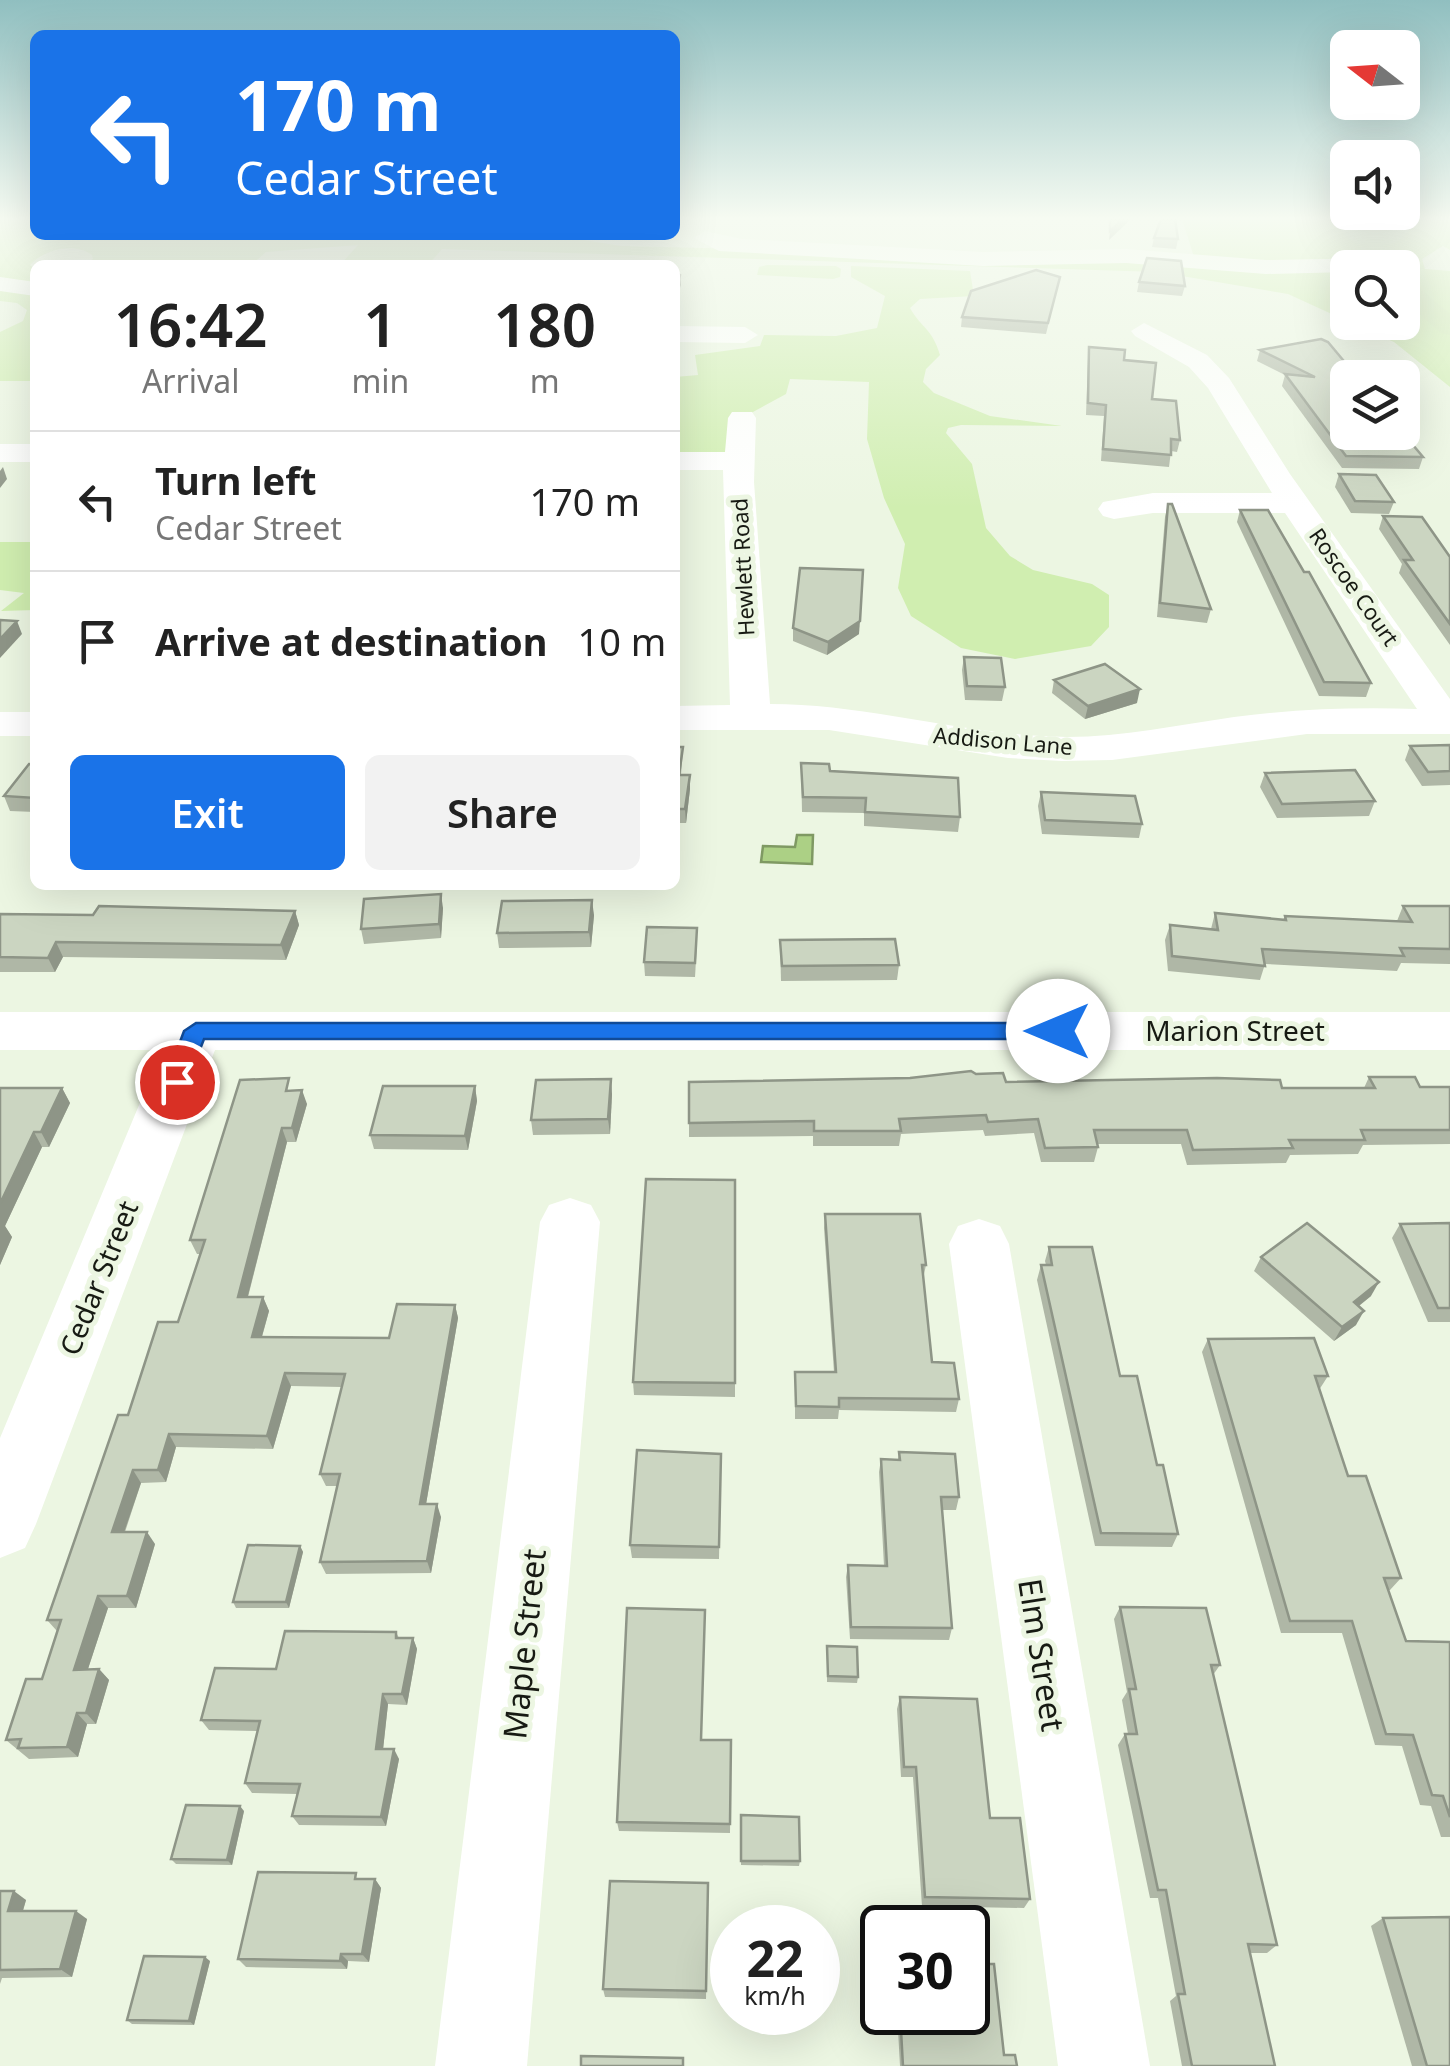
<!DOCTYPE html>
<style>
:root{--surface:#fff;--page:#f2f2f2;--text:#222;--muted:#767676;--line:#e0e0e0;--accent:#1a73e8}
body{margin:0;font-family:"Noto Sans",sans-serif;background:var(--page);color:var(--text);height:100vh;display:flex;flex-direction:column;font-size:38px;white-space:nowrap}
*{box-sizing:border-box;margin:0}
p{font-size:32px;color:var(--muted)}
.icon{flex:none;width:55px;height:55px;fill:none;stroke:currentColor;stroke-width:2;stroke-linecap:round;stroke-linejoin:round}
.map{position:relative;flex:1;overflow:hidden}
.drawer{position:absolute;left:30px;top:260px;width:650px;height:630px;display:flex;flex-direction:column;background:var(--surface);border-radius:15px;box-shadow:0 10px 40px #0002}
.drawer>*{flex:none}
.top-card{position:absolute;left:30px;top:30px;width:650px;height:210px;border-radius:15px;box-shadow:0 10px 40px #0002;background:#1a73e8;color:#fff;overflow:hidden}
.needle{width:65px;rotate:287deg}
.buttons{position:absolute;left:1330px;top:30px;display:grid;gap:20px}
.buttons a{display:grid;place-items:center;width:90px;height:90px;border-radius:15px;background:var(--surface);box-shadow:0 10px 40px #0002;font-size:50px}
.speed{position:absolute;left:710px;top:1905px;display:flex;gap:20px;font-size:50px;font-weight:700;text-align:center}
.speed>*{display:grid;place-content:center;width:130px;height:130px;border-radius:50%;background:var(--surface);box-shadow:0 10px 40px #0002;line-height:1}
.speed small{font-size:25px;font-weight:400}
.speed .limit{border:5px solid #111;border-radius:15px;background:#fff;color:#111}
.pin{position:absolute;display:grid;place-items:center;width:85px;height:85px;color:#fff;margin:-42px;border:5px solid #fff;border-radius:50%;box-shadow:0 2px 10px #0007}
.me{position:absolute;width:110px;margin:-55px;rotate:270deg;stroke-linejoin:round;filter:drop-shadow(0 0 8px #0008)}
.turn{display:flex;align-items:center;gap:35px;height:210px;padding:0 40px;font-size:45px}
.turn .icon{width:130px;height:130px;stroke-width:2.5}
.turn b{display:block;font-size:70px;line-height:85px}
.eta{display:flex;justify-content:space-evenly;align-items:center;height:170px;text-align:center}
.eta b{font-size:60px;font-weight:600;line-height:70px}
.action{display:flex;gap:20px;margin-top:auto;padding:20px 40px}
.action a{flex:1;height:115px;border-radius:15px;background:var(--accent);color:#fff;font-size:40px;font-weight:600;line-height:115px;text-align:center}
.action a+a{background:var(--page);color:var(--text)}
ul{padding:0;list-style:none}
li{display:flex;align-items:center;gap:30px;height:140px;padding:0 40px;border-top:2px solid var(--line)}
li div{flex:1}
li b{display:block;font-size:38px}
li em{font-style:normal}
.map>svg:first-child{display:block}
.green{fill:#d0eeb0}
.water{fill:#acd085;stroke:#7f9963;stroke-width:2.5}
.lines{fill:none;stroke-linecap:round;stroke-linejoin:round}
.minor{fill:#fff;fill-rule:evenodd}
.major{fill:#cee9b0;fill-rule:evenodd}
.wall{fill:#afb7a6}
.shaded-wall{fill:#8e9587}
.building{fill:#cbd5c1;stroke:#8e9587;stroke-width:2.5}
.route{fill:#1a73e8;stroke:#114b97;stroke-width:2.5}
.labels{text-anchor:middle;stroke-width:10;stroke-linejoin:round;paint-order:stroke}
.far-street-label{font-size:22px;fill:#171a13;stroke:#ecf6e2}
.street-label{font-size:28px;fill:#171a13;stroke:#ecf6e2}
.near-street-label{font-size:32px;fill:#171a13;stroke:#ecf6e2}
</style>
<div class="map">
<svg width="1450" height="2066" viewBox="0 0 1450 2066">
<rect width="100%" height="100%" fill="#ecf6e2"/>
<g class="green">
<path d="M0,219H35V235H553L621,246L1195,260L1182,219H1450V250L1443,246L1422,259L1425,269L1450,271V387L1394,342L1351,323L1402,322V268H1348L1347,321L1288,294L1158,272L442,249L428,265H340L358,245L266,252L251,265H84L93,259L92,255C75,242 44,249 30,265L35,269V381H0V332L23,321L27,310L17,303L0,301Z"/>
<polygon points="767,265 836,266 841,269 840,277 833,279 757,275 759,267"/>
<path d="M851,266L970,271L974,296L920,299L910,308C922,329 932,328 940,355L926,369L923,382L934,393L990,416L1062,426L961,425L948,428L946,433L972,464L986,528L1010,556L1033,570L1092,584L1109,595V627L1091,646L1015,659L961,648L911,616L898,588L905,544L884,498L867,439L869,382L790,379L786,394L742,418L739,461H675V377L698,375L695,355L760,346L764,335L836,336L877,328L885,296L851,277Z"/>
<polygon points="0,542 35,542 35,610 1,611 24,593 0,590"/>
</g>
<polygon class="water" points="797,835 813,835 812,864 761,862 763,846 795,847"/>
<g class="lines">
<g class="minor">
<polygon points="705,231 742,239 983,252 1126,249 1266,260 1379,258 1390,265 1348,268 1348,272 1266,274 1126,263 983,266 719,251 694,238"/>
<polygon points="0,277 35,282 35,296 0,291"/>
<path d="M1144,323L1207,355L1229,378L1290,474L1450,699V734H1307L1112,760L1062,761L1008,758L829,730H675V706L730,705L723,470H675V452H725L728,418L732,412H752L756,418L754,482L770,704C870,704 967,736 1067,737C1123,737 1178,725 1234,717C1295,709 1356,707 1417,709L1285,513H1153L1114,519L1103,516L1098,509L1103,502L1153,493H1272L1208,388L1189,367L1135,336L1131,331Z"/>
<polygon points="675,326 745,327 758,335 745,343 675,342"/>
<rect x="0" y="444" width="35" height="18"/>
<rect x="0" y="712" width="35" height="24"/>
<polygon points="0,1012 1450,1012 1450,1050 215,1050 36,1524 25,1548 0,1558 0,1438 162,1050 0,1050"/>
<polygon points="570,1198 591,1205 600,1222 527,2066 435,2066 540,1222 549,1205"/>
<polygon points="979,1219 1000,1226 1009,1244 1150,2066 1058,2066 949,1244 958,1226"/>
</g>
<g class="major">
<polygon points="1313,219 1337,219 1393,268 1366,268"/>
<polygon points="1402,279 1411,281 1450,314 1450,335 1441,333 1402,299"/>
</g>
</g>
<g class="wall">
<polygon points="1154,238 1178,239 1176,249 1152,247"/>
<polygon points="1060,277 1046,334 961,327 962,317"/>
<polygon points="1139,282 1185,286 1182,296 1137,292"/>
<polygon points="1321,339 1423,457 1419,469 1342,468 1282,386 1285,375 1257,361 1260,350"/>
<polygon points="1089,347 1124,360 1180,440 1177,452 1171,451 1169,467 1101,461 1104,416 1086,415 1088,358"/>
<polygon points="1339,474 1394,502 1389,514 1351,513 1335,487"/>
<polygon points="1168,504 1211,609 1207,623 1157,617 1165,517"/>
<polygon points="1240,510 1371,683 1366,697 1319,696 1237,522"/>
<polygon points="1383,516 1450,557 1450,645 1399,573 1402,564 1379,529"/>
<polygon points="793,628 859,634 827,655 793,641"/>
<polygon points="964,657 1005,687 1002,701 965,700 962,670"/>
<polygon points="1054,680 1137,703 1085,719 1052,693"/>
<polygon points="1450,745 1450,785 1422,786 1405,760 1410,746"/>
<polygon points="675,747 683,747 681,775 690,789 686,823 675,823"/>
<polygon points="801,763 830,771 960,817 958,832 864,826 864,813 802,812"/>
<polygon points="35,765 35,812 10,811 4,796"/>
<polygon points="1265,773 1375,801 1369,816 1277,818 1260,787"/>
<polygon points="1041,792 1142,824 1139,838 1042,834 1038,806"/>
<polygon points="1403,906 1450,906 1450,964 1401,963 1397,971 1265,964 1260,980 1168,971 1165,940 1170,925 1211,929 1215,913 1283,920 1285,916 1397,921"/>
<polygon points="443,908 441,938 364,944 361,929"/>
<polygon points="295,911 299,925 286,960 63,957 55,972 0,972 0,914 93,915"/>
<polygon points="594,915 591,947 499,948 497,933"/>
<polygon points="780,940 899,965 897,980 781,981"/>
<polygon points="697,943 695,977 645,976 644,962"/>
<polygon points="976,1074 1006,1082 1282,1088 1364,1088 1369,1077 1420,1087 1450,1087 1450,1144 1363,1145 1358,1154 1290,1155 1286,1163 1187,1165 1181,1144 1098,1144 1098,1147 1094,1162 1041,1162 1034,1133 985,1136 983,1130 901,1134 899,1146 813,1146 813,1136 689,1137 689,1082 910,1078"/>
<polygon points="475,1086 477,1101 468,1150 374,1149 370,1135"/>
<polygon points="0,1088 62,1088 70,1103 49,1147 42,1147 5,1226 12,1237 0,1265"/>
<polygon points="293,1090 307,1104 296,1142 287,1142 248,1297 263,1297 269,1311 262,1337 389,1338 455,1305 458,1318 426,1504 441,1517 431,1573 326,1574 320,1562 337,1486 326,1486 320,1474 342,1387 291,1386 273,1449 176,1447 166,1482 141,1483 125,1532 155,1544 136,1608 108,1608 88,1669 99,1669 109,1680 96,1724 87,1724 78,1757 29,1759 6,1740 42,1679 57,1631 47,1620 128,1415 178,1322 201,1254 197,1254 190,1240"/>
<polygon points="612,1094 610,1134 533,1135 531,1120"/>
<polygon points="735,1180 735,1397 634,1395 633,1382"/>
<polygon points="825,1214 926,1265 923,1279 932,1362 959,1399 956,1412 839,1410 838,1419 795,1419 795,1372 834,1372 824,1228"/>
<polygon points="1450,1223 1450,1322 1428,1322 1392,1238 1400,1224"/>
<polygon points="1049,1247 1120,1376 1157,1465 1178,1534 1172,1547 1095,1546 1037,1280 1041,1265 1046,1265 1045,1261"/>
<polygon points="1261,1257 1371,1296 1359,1306 1356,1325 1334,1341 1254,1271"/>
<polygon points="1208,1339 1328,1376 1319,1390 1348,1476 1401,1578 1390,1590 1388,1590 1406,1641 1450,1642 1450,1837 1441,1837 1431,1806 1420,1805 1402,1746 1375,1745 1342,1633 1281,1633 1202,1352"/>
<polygon points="899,1452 959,1497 956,1510 942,1510 952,1628 949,1640 850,1639 846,1577 848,1565 884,1566 879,1472 881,1459 898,1460"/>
<polygon points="721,1454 719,1559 632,1558 630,1545"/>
<polygon points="300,1546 303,1552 289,1608 236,1608 233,1602"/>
<polygon points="1120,1607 1220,1665 1213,1675 1277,1945 1267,1953 1250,1953 1275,2066 1182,2066 1170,2001 1176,1996 1158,1898 1150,1898 1118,1745 1125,1734 1128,1734 1122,1700 1127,1692 1114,1619"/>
<polygon points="396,1632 399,1638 413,1638 417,1649 407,1705 388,1704 383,1749 399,1759 386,1826 299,1825 292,1816 297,1794 252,1793 245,1783 257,1731 209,1730 201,1720 276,1669"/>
<polygon points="827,1646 858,1677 857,1683 827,1682"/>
<polygon points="900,1697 990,1818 1030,1899 1024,1908 922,1906 913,1777 901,1777 897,1709"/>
<polygon points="702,1740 731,1740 730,1833 619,1831 617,1822"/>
<polygon points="244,1811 232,1865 176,1864 171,1859"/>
<polygon points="741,1815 800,1861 799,1866 741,1865"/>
<polygon points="360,1879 375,1879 381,1888 369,1962 348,1961 347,1969 246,1967 238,1959"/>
<polygon points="708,1883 706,1999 605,1997 603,1989"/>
<polygon points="0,1891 26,1900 23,1911 87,1919 72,1977 2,1978 0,1984"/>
<polygon points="1383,1918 1450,2066 1412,2066 1371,1926"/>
<polygon points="210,1961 194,2025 132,2024 127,2020"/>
<polygon points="897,2012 968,2012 1004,2055 1017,2066 900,2066"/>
</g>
<g class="shaded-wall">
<polygon points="1123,219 1131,219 1109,240 1110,231"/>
<polygon points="680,275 681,285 675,302 675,291"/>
<polygon points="3,467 7,479 0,488 0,471"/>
<polygon points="17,621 22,634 0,658 0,639"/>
<polygon points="860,621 859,634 827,655 828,642"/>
<polygon points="1140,689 1137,703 1085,719 1088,706"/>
<polygon points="690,775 690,789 686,823 685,809"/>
<polygon points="441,894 443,908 441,938 439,924"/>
<polygon points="592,900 594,915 591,947 589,932"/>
<polygon points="295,911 299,925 286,960 281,945"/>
<polygon points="56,942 63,957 55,972 48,958"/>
<polygon points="611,1079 612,1094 610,1134 608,1119"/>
<polygon points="475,1086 477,1101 468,1150 465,1136"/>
<polygon points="62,1088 70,1103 49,1147 41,1132"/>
<polygon points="302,1090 307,1104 296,1142 292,1128"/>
<polygon points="282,1128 287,1142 244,1311 238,1297"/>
<polygon points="34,1132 42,1147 5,1226 12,1237 0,1265 0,1204"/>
<polygon points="1379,1282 1371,1296 1346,1316 1354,1302"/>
<polygon points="263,1297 269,1311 258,1350 252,1337"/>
<polygon points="455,1305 458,1318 424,1516 420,1504"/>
<polygon points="1364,1311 1356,1325 1334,1341 1342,1327"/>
<polygon points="285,1373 291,1386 273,1449 267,1436"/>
<polygon points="169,1434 176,1447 166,1482 158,1470"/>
<polygon points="133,1470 141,1483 120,1544 112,1532"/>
<polygon points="437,1504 441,1517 431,1573 427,1561"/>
<polygon points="147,1532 155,1544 136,1608 127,1596"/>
<polygon points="300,1546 303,1552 289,1608 286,1602"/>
<polygon points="98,1596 108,1608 84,1681 74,1670"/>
<polygon points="413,1638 417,1649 407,1705 402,1694"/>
<polygon points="99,1669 109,1680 96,1724 86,1713"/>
<polygon points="383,1694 388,1704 382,1759 376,1749"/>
<polygon points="77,1713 87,1724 78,1757 67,1747"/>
<polygon points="394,1749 399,1759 386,1826 381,1817"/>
<polygon points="240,1806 244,1811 232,1865 227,1860"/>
<polygon points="375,1879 381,1888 369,1962 362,1954"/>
<polygon points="14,1891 26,1900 20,1920 8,1911"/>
<polygon points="76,1911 87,1919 72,1977 60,1969"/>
<polygon points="341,1954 348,1961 347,1969 340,1961"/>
<polygon points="205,1957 210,1961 194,2025 189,2021"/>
</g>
<g class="building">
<polygon points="1110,219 1123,219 1110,231"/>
<polygon points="1161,219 1175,219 1178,239 1154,238"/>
<polygon points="1147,258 1181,261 1185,286 1139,282"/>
<polygon points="1036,270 1060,277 1048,323 962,317 971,291"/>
<polygon points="675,272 680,275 675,291"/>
<polygon points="1321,339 1328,342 1358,378 1348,378 1348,432 1402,432 1423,457 1346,456 1285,374 1315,377 1260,350"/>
<polygon points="1089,347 1125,350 1124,360 1156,363 1152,399 1176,401 1180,440 1171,439 1171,455 1103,449 1106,405 1088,403"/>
<polygon points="1339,474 1376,475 1394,502 1355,501"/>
<polygon points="1168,504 1172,504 1211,609 1160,603"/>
<polygon points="1240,510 1268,510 1304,572 1309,572 1371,683 1324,682"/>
<polygon points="1383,516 1422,517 1450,557 1450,624 1404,560 1413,560"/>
<polygon points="800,568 863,570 860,621 828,642 793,628"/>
<polygon points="0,620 17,621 0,639"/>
<polygon points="964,657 1001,658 1005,687 967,686"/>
<polygon points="1105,664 1140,689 1088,706 1054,680"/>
<polygon points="1450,745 1450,771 1428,772 1410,746"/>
<polygon points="675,747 683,747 679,775 690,775 685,809 675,809"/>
<polygon points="801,763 829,764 830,771 958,778 960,817 865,812 866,798 803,797"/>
<polygon points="29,764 35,765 35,798 4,796"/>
<polygon points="1355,770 1375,801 1282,804 1265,773"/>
<polygon points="1041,792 1135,796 1142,824 1045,820"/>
<polygon points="441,894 439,924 361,929 364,899"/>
<polygon points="592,900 589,932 497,933 502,901"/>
<polygon points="99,906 295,911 281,945 56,942 48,958 0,957 0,914 93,915"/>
<polygon points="1403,906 1450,906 1450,949 1400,948 1404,956 1262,949 1265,966 1172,956 1170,925 1218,930 1215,913 1286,920 1285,916 1412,922"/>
<polygon points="647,927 697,928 695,963 644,962"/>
<polygon points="895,939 899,965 782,966 780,940"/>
<polygon points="971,1071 976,1074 1003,1073 1006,1082 1217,1078 1280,1080 1282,1088 1375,1088 1369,1077 1415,1077 1420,1087 1450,1087 1450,1130 1361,1130 1365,1140 1289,1140 1293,1148 1193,1150 1187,1130 1094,1130 1098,1147 1045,1148 1038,1119 988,1122 986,1115 899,1119 901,1131 814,1131 814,1121 689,1123 689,1082 910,1078"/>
<polygon points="289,1078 286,1091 302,1090 292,1128 282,1128 238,1297 263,1297 252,1337 389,1338 397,1304 455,1305 420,1504 437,1504 427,1561 320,1562 340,1474 320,1474 345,1374 285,1373 267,1436 169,1434 158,1470 133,1470 112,1532 147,1532 127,1596 98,1596 74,1670 99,1669 86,1713 77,1713 67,1747 18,1748 21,1739 6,1740 26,1679 42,1679 61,1620 47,1620 118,1415 128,1415 158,1322 178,1322 205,1240 190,1240 240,1080"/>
<polygon points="611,1079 608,1119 531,1120 536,1080"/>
<polygon points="383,1086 475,1086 465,1136 370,1135"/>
<polygon points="0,1088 62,1088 41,1132 34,1132 0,1204"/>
<polygon points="646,1179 735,1180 735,1383 633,1382"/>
<polygon points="825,1214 920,1214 926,1265 922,1265 932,1362 954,1363 959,1399 839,1398 839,1407 796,1406 795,1372 836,1372"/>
<polygon points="1307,1223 1379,1282 1354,1302 1364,1311 1342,1327 1261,1257"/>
<polygon points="1450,1223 1450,1308 1438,1308 1400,1224"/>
<polygon points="1049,1247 1092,1247 1120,1376 1137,1376 1157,1465 1163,1465 1178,1534 1101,1533 1041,1265 1052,1265"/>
<polygon points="1314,1338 1328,1376 1315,1376 1348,1476 1366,1476 1401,1578 1384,1578 1406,1641 1450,1642 1450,1817 1443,1796 1432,1795 1413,1735 1386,1734 1352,1621 1290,1621 1208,1339"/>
<polygon points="637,1450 721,1454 719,1547 630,1545"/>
<polygon points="899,1452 955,1454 959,1497 941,1497 952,1628 851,1627 848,1565 887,1566 881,1459 900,1460"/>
<polygon points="248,1545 300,1546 286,1602 233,1602"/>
<polygon points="1120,1607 1206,1608 1220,1665 1211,1665 1277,1945 1248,1944 1275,2066 1192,2066 1178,1994 1185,1994 1166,1890 1158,1890 1125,1734 1137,1734 1129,1689 1136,1689"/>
<polygon points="627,1608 705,1610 701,1740 731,1740 730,1824 617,1822"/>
<polygon points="285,1631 396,1632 396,1638 413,1638 402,1694 383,1694 376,1749 394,1749 381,1817 292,1816 300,1784 245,1783 260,1721 201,1720 215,1668 276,1669"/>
<polygon points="827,1646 857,1647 858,1677 828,1676"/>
<polygon points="900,1697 977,1699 990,1818 1020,1818 1030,1899 925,1897 916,1767 904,1767"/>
<polygon points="186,1805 240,1806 227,1860 171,1859"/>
<polygon points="741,1815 799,1817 800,1861 741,1861"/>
<polygon points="258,1872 356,1873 355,1879 375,1879 362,1954 341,1954 340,1961 238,1959"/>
<polygon points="610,1881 708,1883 706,1991 603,1989"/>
<polygon points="0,1891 14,1891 8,1911 76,1911 60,1969 0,1970"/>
<polygon points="1450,1917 1450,2066 1427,2066 1383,1918"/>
<polygon points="144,1956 205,1957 189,2021 127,2020"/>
<polygon points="968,1964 994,1964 1004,2055 1015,2055 1017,2066 903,2066 900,2012 968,2012"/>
<polygon points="581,2056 683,2058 683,2066 581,2066"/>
</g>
<linearGradient id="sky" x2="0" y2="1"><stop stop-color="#90bfc0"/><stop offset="0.43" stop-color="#f6fbf2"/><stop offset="1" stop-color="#f6fbf2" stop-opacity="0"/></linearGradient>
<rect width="1450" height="508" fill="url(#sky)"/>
<polygon class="route" points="196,1023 1058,1023 1069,1031 1058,1039 204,1039 185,1088 169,1088 165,1082 184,1031"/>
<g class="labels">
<g class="far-street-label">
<text transform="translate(743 567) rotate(-93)" y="8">Hewlett Road</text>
<text transform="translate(1354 587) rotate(55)" y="8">Roscoe Court</text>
<text transform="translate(1003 741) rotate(5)" y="8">Addison Lane</text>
</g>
<g class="street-label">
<text x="1235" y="1041">Marion Street</text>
<text transform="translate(99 1278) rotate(-68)" y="10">Cedar Street</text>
</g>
<g class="near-street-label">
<text transform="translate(525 1644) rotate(-84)" y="11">Maple Street</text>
<text transform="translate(1041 1655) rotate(81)" y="11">Elm Street</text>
</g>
</g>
</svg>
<div class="buttons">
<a><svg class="needle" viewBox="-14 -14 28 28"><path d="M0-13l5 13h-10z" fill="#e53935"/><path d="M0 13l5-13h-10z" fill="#767676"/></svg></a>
<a><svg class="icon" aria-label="sound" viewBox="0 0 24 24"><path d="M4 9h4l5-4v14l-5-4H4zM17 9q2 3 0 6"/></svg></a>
<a><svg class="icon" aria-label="search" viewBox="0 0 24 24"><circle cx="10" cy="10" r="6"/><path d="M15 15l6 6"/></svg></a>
<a><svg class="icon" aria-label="layers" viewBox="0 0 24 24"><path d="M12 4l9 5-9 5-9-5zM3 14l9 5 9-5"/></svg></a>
</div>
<div class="speed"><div>22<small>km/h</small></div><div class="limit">30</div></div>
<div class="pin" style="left:177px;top:1082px;background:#d93025"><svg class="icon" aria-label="arrive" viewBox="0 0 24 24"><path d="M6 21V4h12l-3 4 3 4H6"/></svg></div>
<svg class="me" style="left:1058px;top:1031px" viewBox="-20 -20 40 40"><circle r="19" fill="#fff"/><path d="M0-13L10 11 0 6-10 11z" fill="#1a73e8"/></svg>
<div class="top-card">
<div class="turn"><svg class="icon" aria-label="left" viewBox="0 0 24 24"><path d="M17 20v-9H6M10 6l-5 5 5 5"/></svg><div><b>170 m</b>Cedar Street</div></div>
</div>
<section class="drawer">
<div class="eta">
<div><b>16:42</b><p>Arrival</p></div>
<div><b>1</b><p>min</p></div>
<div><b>180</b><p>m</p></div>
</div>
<ul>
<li><svg class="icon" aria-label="left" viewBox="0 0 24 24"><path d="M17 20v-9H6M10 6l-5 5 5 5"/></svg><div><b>Turn left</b><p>Cedar Street</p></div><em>170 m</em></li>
<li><svg class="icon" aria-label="arrive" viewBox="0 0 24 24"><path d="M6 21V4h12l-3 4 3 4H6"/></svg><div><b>Arrive at destination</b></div><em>10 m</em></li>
</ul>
<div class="action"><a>Exit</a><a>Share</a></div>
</section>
</div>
